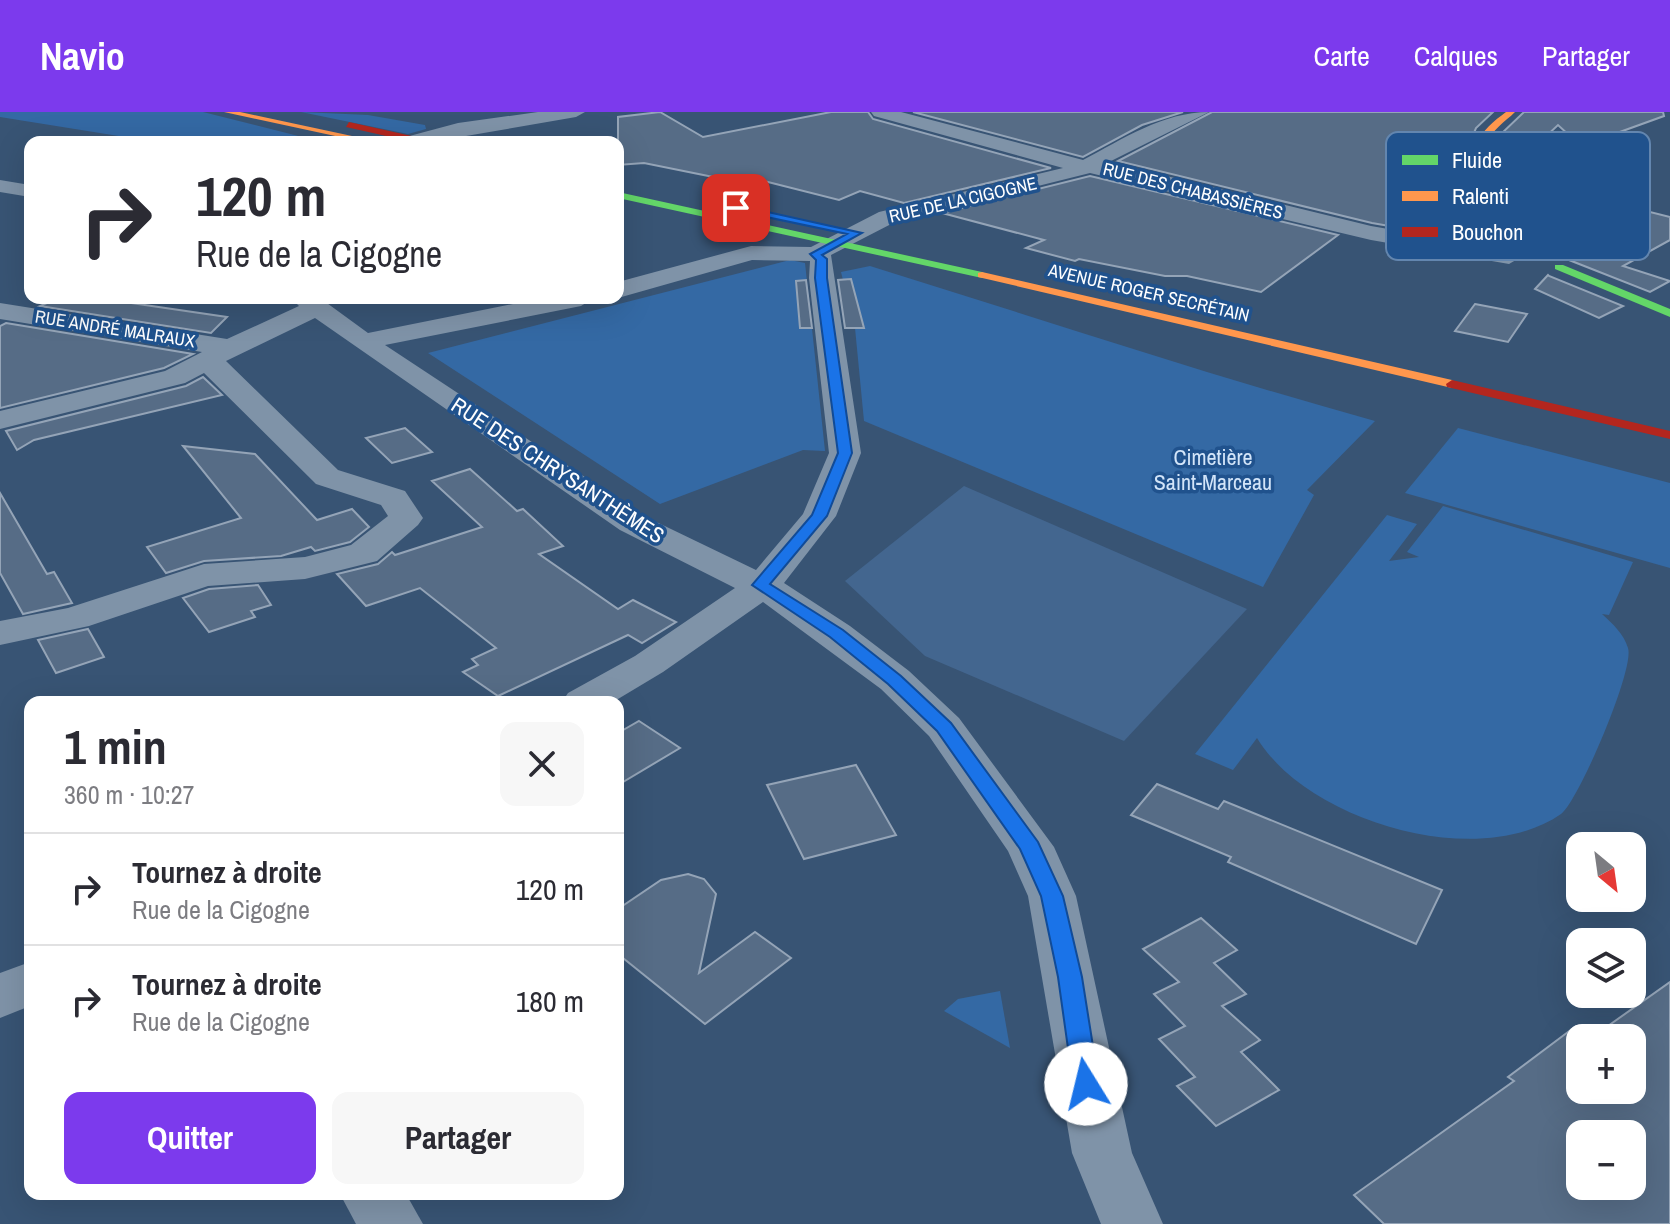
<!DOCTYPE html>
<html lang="fr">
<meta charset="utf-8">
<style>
:root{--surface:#fff;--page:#f7f7f7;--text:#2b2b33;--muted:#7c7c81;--line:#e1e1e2;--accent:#7c3aed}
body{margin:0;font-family:"Archivo Narrow",sans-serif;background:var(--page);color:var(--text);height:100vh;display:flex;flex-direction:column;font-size:30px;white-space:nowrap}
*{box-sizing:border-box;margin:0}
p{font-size:26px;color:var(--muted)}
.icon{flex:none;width:44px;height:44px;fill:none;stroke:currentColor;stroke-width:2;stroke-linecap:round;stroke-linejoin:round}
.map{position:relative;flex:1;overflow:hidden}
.sheet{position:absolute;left:24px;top:584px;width:600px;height:504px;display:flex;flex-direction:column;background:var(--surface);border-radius:16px;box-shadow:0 8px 32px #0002}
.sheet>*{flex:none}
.guide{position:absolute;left:24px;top:24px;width:600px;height:168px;border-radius:16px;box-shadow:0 8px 32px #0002;background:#fff;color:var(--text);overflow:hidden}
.needle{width:52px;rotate:151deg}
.buttons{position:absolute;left:1566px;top:720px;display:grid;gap:16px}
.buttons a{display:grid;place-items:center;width:80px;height:80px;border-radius:16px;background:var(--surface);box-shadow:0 8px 32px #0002;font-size:40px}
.pin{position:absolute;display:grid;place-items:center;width:68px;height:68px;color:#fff;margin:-34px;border-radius:16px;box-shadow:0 4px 12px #0006}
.me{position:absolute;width:88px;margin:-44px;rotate:351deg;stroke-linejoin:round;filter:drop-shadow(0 0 6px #0008)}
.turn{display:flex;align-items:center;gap:28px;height:168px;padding:0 40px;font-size:36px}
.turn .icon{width:104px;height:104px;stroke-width:2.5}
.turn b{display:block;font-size:56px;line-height:68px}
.round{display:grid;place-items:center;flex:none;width:84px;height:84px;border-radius:16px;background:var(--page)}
.head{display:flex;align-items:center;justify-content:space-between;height:136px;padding:0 40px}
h1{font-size:48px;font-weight:700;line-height:60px}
.button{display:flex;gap:16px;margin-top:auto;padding:16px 40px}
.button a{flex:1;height:92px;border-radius:16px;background:var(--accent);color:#fff;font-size:32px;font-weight:700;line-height:92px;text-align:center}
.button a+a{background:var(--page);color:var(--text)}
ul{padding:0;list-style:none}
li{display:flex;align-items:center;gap:24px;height:112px;padding:0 40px;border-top:2px solid var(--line)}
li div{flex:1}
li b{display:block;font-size:30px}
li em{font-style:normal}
header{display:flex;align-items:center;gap:48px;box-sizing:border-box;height:112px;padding:0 40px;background:var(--accent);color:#fff}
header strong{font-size:38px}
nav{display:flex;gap:44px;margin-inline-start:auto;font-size:28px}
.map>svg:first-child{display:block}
.green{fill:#3469a4}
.water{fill:#43668f}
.building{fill:#566c86;stroke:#94a4b7;stroke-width:2;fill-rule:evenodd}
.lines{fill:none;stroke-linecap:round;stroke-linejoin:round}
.street{fill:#7f93a8;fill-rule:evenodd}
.fast{fill:#63d668;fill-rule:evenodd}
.slow{fill:#ff974d;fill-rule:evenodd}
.jam{fill:#b3261e;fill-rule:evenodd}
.route{fill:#1a73e8;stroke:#114b97;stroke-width:2}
.labels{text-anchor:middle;stroke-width:7;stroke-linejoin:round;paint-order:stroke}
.far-street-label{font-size:18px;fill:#fff;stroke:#20528d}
.park-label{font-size:22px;fill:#d3e5f9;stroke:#20528d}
.street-label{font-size:22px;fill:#fff;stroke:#20528d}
.key{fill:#20528d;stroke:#6386af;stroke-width:2}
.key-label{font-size:22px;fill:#fff}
</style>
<header>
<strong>Navio</strong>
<nav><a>Carte</a><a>Calques</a><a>Partager</a></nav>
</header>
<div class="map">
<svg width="1670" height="1112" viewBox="0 0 1670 1112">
<rect width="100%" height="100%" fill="#385474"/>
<g class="green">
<polygon points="0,0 203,0 322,30 156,30 0,5"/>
<polygon points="301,0 368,3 425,13 426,17 408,22"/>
<polygon points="790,148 805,151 825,339 803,338 660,392 428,241"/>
<path d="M870,154C1038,206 1205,262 1375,309L1307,378L1314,383L1263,475L864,309L855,216L841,160Z"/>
<polygon points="1458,316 1670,371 1670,456 1405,381"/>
<path d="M1443,394L1633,450L1609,503L1602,502C1612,511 1624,522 1628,536C1635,557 1578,690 1561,702C1478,760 1307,709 1257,626L1233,658L1195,642L1387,403L1417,412L1389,449L1419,445L1407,440Z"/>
<polygon points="1000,879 1010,936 944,899 958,887"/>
</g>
<polygon class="water" points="964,374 1247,497 1124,629 925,544 845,469"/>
<g class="building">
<polygon points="660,0 703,25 831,0 868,0 873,7 1051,56 904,91 860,79 839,88 764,69 763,75 644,51 618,53 618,5"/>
<polygon points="913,0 1183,0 1142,13 1083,45"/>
<polygon points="1212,0 1493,0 1476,16 1467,37 1468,57 1480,86 1441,123 1372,111 1118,49"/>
<polygon points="1524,0 1663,0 1664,4 1581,34 1558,13 1499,68 1495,39 1501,22"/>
<polygon points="1090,64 1338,123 1261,180 1187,164 1165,164 1079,147 1075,149 1026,136 1044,128 942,101"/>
<polygon points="1546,69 1633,90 1626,94 1670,105 1670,128 1623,154 1670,169 1650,180 1564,146 1600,109 1541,122 1522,101"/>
<polygon points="1548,163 1549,164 1623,194 1599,206 1535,177"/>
<polygon points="851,167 864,216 845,216 838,168"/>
<polygon points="806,168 812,216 800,216 796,169"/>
<polygon points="58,186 97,186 227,205 211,221 40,194"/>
<polygon points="1475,192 1527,202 1508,230 1455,219"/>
<polygon points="6,211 193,242 164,256 0,296 0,214"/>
<polygon points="203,265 222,283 34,328 17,338 6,319 186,274"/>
<polygon points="405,316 432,340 392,351 366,326"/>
<polygon points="183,334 255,342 317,408 352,397 369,415 350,430 315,439 311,435 281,444 204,449 166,461 147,435 241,406"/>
<polygon points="470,357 517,399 523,397 563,434 539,442 618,497 633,488 676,510 642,531 628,523 498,584 463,560 478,553 472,547 496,536 420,476 366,494 337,462 378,452 392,440 395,443 482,415 432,369"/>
<polygon points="0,381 47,462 54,460 72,491 23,502 0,461"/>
<polygon points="258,473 271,493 251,499 255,505 209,520 183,486 209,477"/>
<polygon points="88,517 104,545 56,561 38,528"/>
<polygon points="639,609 680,636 618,673 618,621"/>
<polygon points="856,653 896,723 804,747 767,673"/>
<polygon points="1157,672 1218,697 1224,689 1442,778 1416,832 1228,750 1231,745 1131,703"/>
<polygon points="688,762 704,767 716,782 699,861 755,820 791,846 705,912 618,842 618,797 661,768"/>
<polygon points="1201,806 1237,838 1214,851 1246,882 1222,894 1260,928 1241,940 1279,978 1216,1014 1177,974 1195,965 1159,927 1185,914 1154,882 1179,870 1143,837"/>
<path d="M1670,870V1112H1384L1354,1083L1514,969L1508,965L1576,914L1591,926ZM1580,926H1632V978H1580ZM1580,1022H1632V1074H1580Z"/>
</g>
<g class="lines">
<g class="street">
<polygon points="538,0 585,0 576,5 431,30 399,30 402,26 458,11"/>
<path d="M871,0H901L1083,48C1123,27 1163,0 1209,0L1109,50L1371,114L1509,138L1521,145L1509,152L1371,128L1090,61L895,110L831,143L861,341L836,404L784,471L850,514L909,559L959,606L1054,735L1076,784L1132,1041L1163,1112H1101L1072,1041L1028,784L1008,739L929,624L881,577L763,490L663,560L613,590H562L568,581L635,544L735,476L620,418L315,206L226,249L338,358L405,379L423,406L418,413L377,449L305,467L208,474L89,514L0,533V509L68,496L204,452L305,445L351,433L388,404L381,393L316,372L204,261L185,271L0,317V299L165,259L202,240L0,207V191L227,227L299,194L291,186H320L368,221L543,186H594L581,194L385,233L644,404L756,458L803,402L829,341L809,166L810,149L752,148L618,186V170L751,134L811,135L879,100L1063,56L874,4Z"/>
<polygon points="0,68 30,73 30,85 0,80"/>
<polygon points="30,850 30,894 0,906 0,861"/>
<polygon points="340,1082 406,1082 423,1112 356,1112"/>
</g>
<g class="fast">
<polygon points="618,80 982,160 988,163 982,166 618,86"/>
<polygon points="1555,153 1563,153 1670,197 1670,205 1555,157"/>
</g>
<g class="slow">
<polygon points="224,0 240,0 380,30 363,30"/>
<path d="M1506,0H1515C1505,10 1492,17 1487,32C1473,70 1521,112 1544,137V141H1536C1514,117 1466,70 1477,33C1482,18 1494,9 1506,0Z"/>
<polygon points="982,160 1452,268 1458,272 1452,276 978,165 978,161"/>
</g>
<g class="jam">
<polygon points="349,10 425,27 429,30 413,30 346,15"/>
<polygon points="1452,268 1670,319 1670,327 1447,275 1446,272"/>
</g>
</g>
<polygon class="route" points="736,93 862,121 822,143 827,147 827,166 852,341 827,404 770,472 843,518 901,564 951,611 1038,730 1063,784 1082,865 1099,972 1095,979 1086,982 1077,979 1073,972 1058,865 1041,784 1020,737 937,619 888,572 830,525 752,473 812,403 838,341 815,166 816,148 810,142 847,122 733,98"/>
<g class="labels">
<g class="far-street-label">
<text transform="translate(1193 79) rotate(14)" y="6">RUE DES CHABASSIÈRES</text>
<text transform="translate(963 88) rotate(-13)" y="6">RUE DE LA CIGOGNE</text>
<text transform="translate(1149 181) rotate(13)" y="6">AVENUE ROGER SECRÉTAIN</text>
<text transform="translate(115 217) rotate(9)" y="6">RUE ANDRÉ MALRAUX</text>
</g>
<g class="park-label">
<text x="1213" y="353">Cimetière<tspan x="1213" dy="25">Saint-Marceau</tspan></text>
</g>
<g class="street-label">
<text transform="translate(558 358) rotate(33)" y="8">RUE DES CHRYSANTHÈMES</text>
</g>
</g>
<rect x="1386" y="20" width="264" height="128" rx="12" class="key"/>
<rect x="1402" y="43" width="36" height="10" fill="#63d668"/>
<rect x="1402" y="79" width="36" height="10" fill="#ff974d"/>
<rect x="1402" y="115" width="36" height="10" fill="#b3261e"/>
<g class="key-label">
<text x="1452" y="56">Fluide</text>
<text x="1452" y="92">Ralenti</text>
<text x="1452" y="128">Bouchon</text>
</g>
</svg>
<div class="buttons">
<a><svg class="needle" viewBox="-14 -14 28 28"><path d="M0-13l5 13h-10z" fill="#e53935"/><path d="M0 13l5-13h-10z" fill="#7c7c81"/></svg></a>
<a><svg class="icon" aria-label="layers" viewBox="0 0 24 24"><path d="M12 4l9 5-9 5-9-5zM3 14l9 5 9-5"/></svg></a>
<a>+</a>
<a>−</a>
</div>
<div class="pin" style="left:736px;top:96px;background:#d93025"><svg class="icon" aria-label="arrive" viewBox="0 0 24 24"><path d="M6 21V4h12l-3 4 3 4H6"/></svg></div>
<svg class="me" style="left:1086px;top:972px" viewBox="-20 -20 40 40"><circle r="19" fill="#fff"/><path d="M0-13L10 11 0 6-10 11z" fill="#1a73e8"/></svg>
<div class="guide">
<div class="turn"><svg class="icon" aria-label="right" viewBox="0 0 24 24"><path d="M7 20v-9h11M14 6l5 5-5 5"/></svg><div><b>120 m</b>Rue de la Cigogne</div></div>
</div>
<section class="sheet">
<div class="head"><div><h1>1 min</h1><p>360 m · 10:27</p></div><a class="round"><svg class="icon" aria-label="close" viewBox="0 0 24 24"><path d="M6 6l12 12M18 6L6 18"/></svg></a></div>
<ul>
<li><svg class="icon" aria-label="right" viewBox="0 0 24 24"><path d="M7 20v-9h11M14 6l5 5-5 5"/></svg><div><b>Tournez à droite</b><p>Rue de la Cigogne</p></div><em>120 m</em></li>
<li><svg class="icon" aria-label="right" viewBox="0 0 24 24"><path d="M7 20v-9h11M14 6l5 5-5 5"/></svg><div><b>Tournez à droite</b><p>Rue de la Cigogne</p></div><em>180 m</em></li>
</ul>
<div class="button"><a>Quitter</a><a>Partager</a></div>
</section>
</div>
